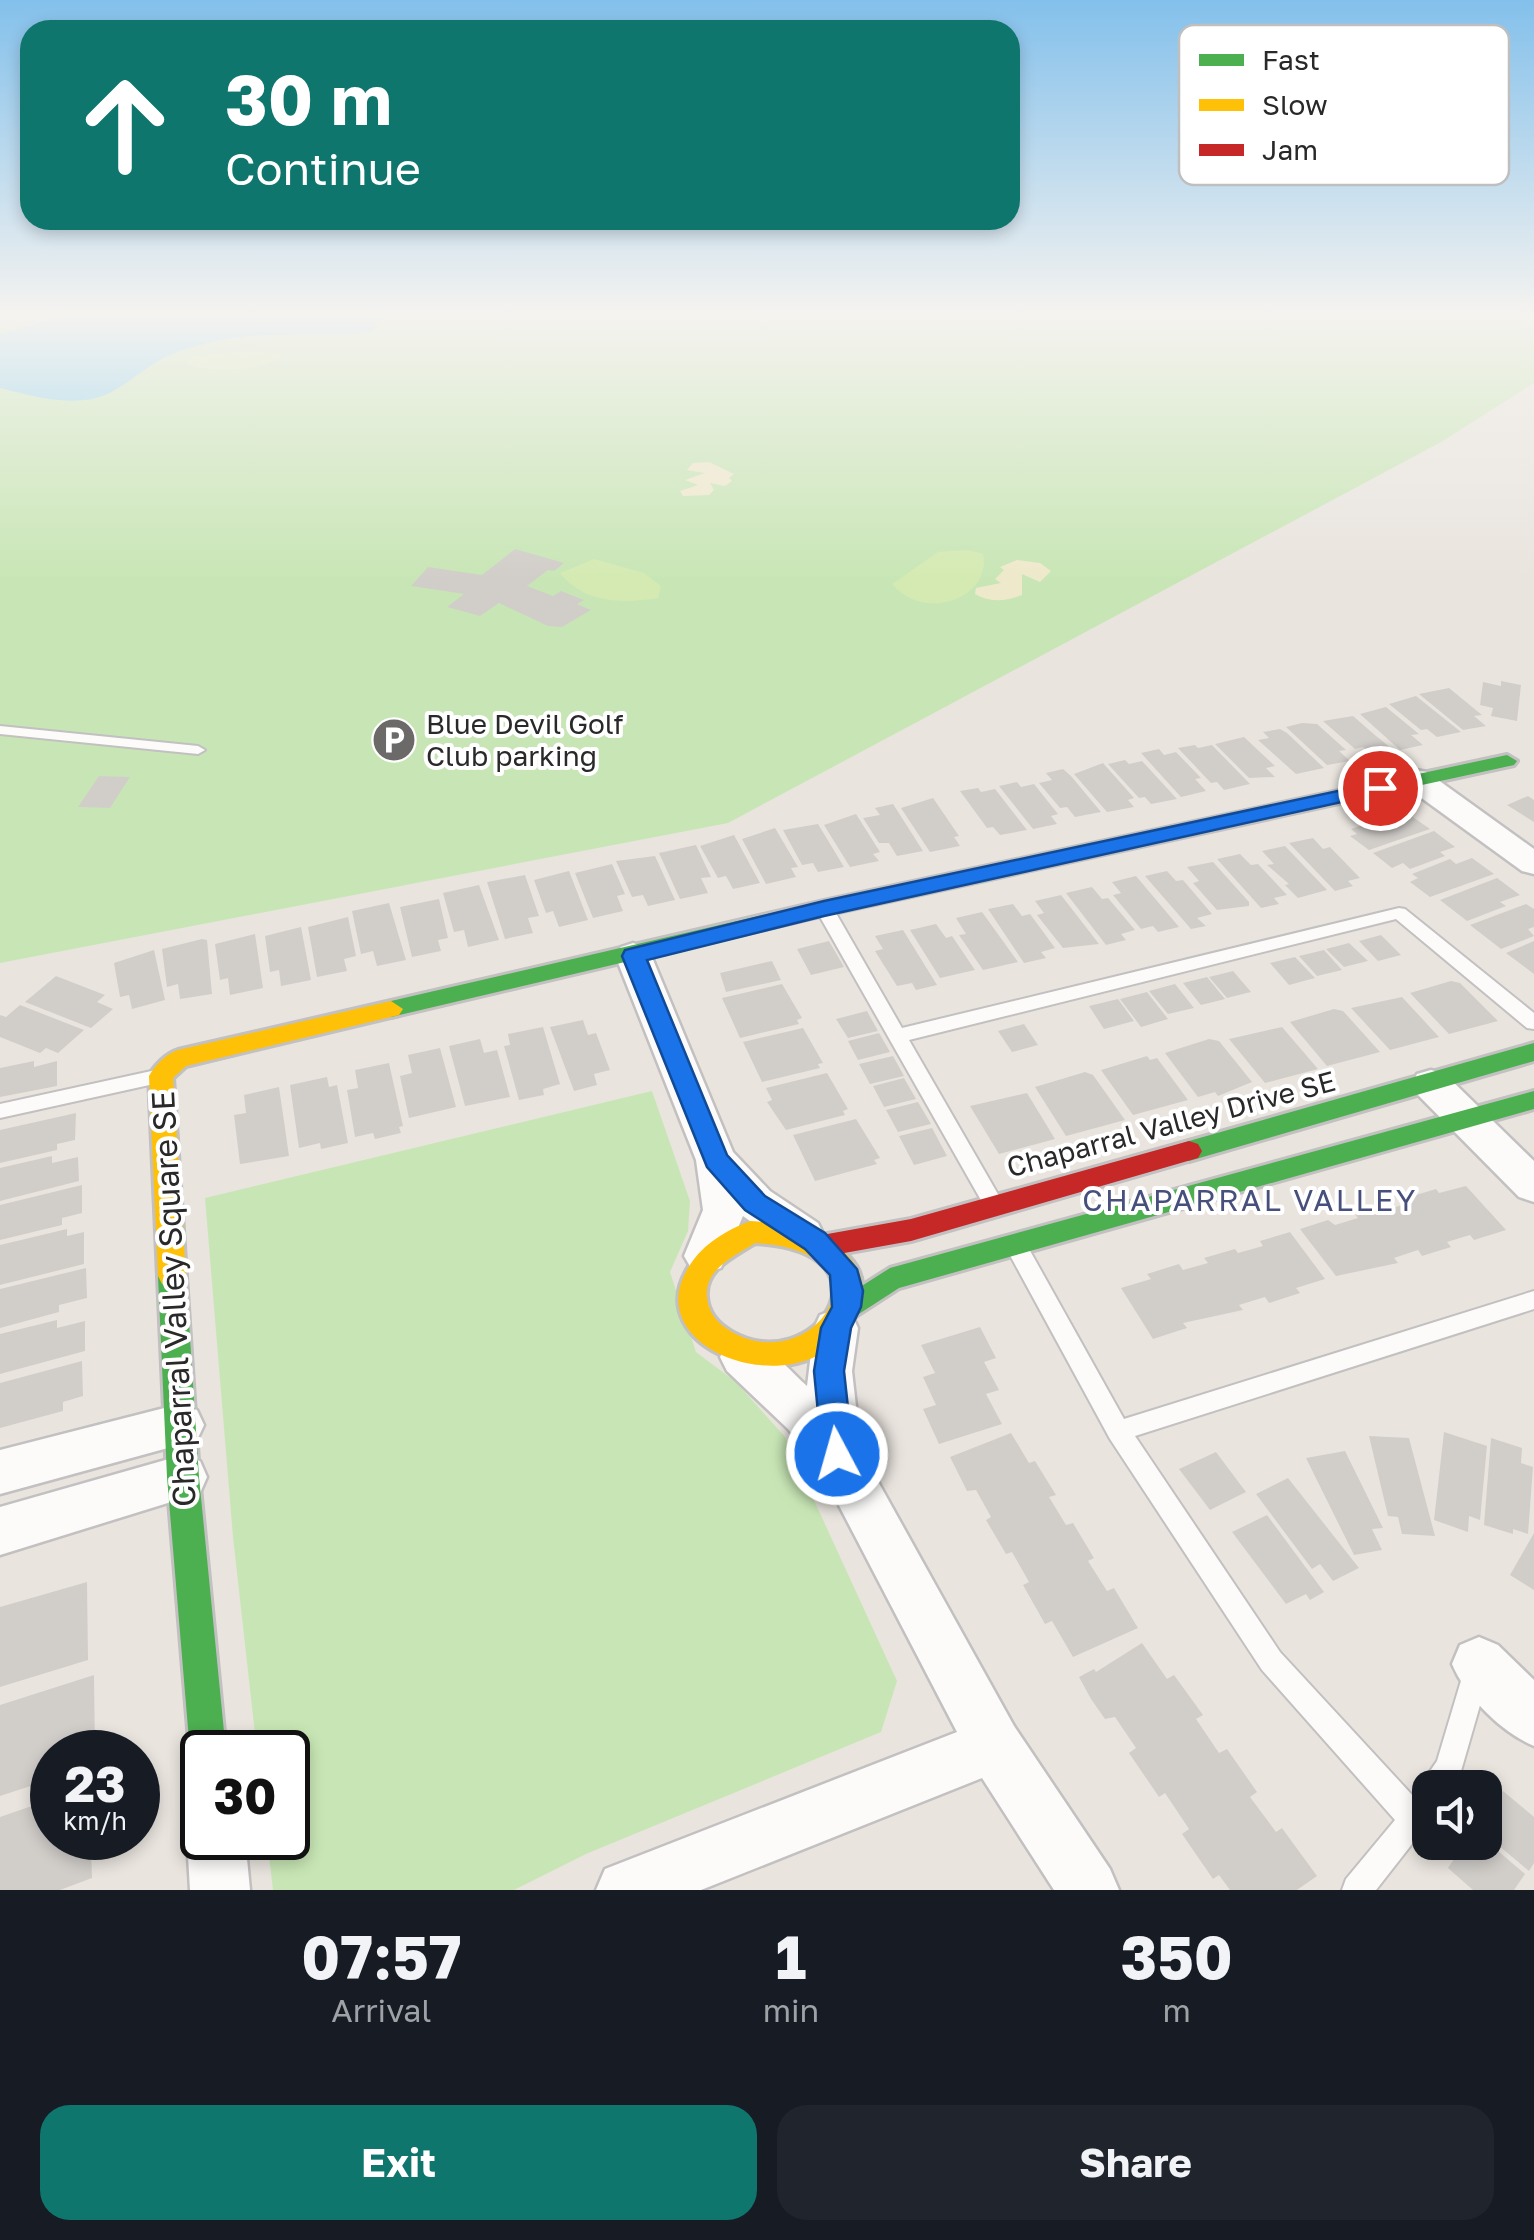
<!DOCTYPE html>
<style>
:root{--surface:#171b24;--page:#20242c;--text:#f1f3f6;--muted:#9ea1a6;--accent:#0f766e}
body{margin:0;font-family:"Golos Text",sans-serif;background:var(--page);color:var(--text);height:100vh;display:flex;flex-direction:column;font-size:38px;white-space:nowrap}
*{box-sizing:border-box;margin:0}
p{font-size:32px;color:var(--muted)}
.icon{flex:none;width:55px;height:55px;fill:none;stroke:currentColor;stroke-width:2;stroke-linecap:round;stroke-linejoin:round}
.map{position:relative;height:1890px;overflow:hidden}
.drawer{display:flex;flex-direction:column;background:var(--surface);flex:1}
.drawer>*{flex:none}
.guide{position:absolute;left:20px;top:20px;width:1000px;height:210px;border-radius:30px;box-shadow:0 5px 15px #0003;background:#0f766e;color:#fff;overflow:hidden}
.fabs{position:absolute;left:1412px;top:1770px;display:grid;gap:20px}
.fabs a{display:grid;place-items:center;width:90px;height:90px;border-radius:20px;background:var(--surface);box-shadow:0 5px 15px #0003;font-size:50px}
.speed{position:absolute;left:30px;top:1730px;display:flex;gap:20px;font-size:50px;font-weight:700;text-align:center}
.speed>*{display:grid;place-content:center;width:130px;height:130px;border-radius:50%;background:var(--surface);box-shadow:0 5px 15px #0003;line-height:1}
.speed small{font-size:25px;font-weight:400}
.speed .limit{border:5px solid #111;border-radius:15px;background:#fff;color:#111}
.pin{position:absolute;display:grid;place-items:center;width:85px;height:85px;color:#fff;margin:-42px;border:5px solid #fff;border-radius:50%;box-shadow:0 2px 10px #0007}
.me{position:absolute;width:110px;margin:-55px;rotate:354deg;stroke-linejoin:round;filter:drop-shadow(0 0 8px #0008)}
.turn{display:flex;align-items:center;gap:35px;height:210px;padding:0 40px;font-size:45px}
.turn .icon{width:130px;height:130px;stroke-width:2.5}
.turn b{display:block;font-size:70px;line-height:85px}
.eta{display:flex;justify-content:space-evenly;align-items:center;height:170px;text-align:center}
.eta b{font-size:60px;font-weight:700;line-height:70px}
.primary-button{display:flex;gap:20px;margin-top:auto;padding:20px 40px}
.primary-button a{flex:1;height:115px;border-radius:30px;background:var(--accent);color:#fff;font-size:40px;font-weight:700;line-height:115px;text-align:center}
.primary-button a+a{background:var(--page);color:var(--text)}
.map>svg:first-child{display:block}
.green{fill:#c8e6b5}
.sand{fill:#efe9cb}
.pitch{fill:#d4eab2}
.water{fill:#8dd2ef}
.building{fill:#d1ceca}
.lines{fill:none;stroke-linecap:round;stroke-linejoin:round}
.lane-casing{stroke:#c2c0c0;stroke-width:4}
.street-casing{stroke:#c2c0c0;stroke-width:5}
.fast-casing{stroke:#c2c0c0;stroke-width:6}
.slow-casing{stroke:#c2c0c0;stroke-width:6}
.jam-casing{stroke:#c2c0c0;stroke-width:6}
.lane{fill:#fcfbfa;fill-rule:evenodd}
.street{fill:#fcfbfa;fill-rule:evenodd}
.fast{fill:#4caf50;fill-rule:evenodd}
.slow{fill:#ffc107;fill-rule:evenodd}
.jam{fill:#c62828;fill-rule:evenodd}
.route{fill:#1a73e8;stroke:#114b97;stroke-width:2.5}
.labels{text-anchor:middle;stroke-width:8;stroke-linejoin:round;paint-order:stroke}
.poi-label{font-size:28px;fill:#292929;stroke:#fff;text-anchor:start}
.street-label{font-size:28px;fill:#292929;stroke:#fff}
.neighbourhood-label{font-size:30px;letter-spacing:2.5px;fill:#474f7d;stroke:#fff}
.near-street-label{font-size:32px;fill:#292929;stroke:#fff}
.key{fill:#fff;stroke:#bfbfbf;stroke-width:2.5}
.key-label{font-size:28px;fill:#292929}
</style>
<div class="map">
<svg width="1534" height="1890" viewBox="0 0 1534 1890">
<rect width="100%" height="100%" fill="#e9e4de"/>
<g class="green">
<polygon points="0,316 1534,316 1534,383 1443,441 728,823 0,963"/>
<polygon points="652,1091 690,1201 688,1231 670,1272 696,1352 736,1382 785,1437 897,1681 881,1732 586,1854 514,1890 273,1890 267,1838 288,1838 288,1752 257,1752 233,1537 205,1198"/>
</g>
<g class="sand">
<polygon points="709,462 734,474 729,478 732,481 725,486 710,483 714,490 709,495 683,496 680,491 698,485 685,480 705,473 687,470 693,463"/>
<path d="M1017,560L1040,563L1051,571L1040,582L1022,574V595C1006,601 990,603 975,594L976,588L1001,583L995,579L1004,570L1000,567Z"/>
</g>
<g class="pitch">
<path d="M246,351L286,354C264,371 214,374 187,364L188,357Z"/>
<path d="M967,550L983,554C993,596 926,624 892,584L938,552Z"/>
<path d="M594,559L644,573L661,586L658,598C623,604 583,603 560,573Z"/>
</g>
<path class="water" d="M62,316H382L372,332C320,338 268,330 217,341C198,345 175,351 158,361C134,375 114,398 84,400C55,403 28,395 0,388V334Z"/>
<g class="building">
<polygon points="515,549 564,563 554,571 548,570 527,586 553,596 561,591 584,600 577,604 591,610 562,627 548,626 499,603 480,616 447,607 464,594 411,586 428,567 482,575"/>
<polygon points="1501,681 1521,685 1517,721 1491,716 1493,708 1480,705 1483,682 1501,686"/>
<polygon points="1449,688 1482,715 1474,716 1486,726 1463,730 1419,694"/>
<polygon points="1416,696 1461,732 1437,737 1427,729 1421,730 1389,704"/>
<polygon points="1386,707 1419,734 1411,735 1423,745 1400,750 1360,714"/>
<polygon points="1353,716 1376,736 1396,752 1374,757 1363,747 1355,749 1323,721"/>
<polygon points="1302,723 1317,724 1346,750 1339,751 1350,761 1327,765 1286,727"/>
<polygon points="1280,729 1287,733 1324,768 1296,774 1258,740 1269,738 1263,732"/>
<polygon points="1244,737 1275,766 1266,768 1275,777 1249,778 1215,744"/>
<polygon points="1195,745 1198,748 1212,745 1250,784 1224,790 1217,782 1211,783 1178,748"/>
<polygon points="1159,749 1164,755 1176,752 1201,778 1195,779 1206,791 1181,797 1141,753"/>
<polygon points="1125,760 1129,764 1142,761 1177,799 1151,804 1145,797 1139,798 1108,764"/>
<polygon points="1103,763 1134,798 1128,800 1134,807 1107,812 1074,774"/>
<polygon points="1063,769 1071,776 1101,812 1075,817 1067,807 1060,808 1039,783 1052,780 1046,773"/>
<polygon points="99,776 130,777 110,808 78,807"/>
<polygon points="1017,782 1021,787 1034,784 1058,814 1051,816 1057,824 1033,829 999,786"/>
<polygon points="978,788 981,792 995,789 1027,830 1000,835 993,827 987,828 960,791"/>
<polygon points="1528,796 1534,800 1534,822 1507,805"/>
<polygon points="933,798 959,836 954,837 960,846 930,852 901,808"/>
<polygon points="893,804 923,851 897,856 889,843 879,843 863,818 880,815 875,808"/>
<polygon points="856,814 880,852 873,854 879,861 850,867 824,825"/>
<polygon points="1410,815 1430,829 1369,850 1350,836 1357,834 1351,829 1388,816 1394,821"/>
<polygon points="818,824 844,867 818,872 813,863 802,865 783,830"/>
<polygon points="775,828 798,867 791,868 796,877 766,884 742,839"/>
<polygon points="1434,831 1455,847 1440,852 1445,856 1410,869 1403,863 1392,868 1373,853"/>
<polygon points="734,835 760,883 733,889 726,876 718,878 700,846"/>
<polygon points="1313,838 1323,849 1330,847 1360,878 1348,881 1353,886 1335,891 1289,843"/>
<polygon points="696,845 711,877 701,878 708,893 680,899 659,853"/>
<polygon points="1285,846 1327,890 1298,898 1285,885 1289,884 1267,865 1274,864 1262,851"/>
<polygon points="1240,854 1251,865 1258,864 1287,895 1274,898 1279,904 1261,908 1217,859"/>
<polygon points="655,856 675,900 648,906 643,895 632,897 616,861"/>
<polygon points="1472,858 1494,874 1430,897 1410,882 1418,878 1412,874 1450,859 1456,864"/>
<polygon points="1213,862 1249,902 1249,906 1217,910 1193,883 1199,881 1187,867"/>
<polygon points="612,864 625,894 617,896 623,911 593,918 575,873"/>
<polygon points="569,871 588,920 559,927 553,911 546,913 534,880"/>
<polygon points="1167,871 1176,881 1183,880 1212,914 1197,918 1206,926 1191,929 1145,876"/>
<polygon points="525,875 539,916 528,918 533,933 505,939 487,882"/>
<polygon points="1136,876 1179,927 1158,932 1153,926 1141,929 1113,895 1121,893 1112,882"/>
<polygon points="1497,878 1520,895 1500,902 1506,906 1467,921 1440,900"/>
<polygon points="479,885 499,940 468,947 464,930 454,932 443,893"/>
<polygon points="1092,887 1102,899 1108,898 1135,930 1121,934 1126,940 1106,945 1066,893"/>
<polygon points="1061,895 1099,944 1063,948 1037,915 1044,913 1035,901"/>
<polygon points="439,899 448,938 438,940 441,951 412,957 400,907"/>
<polygon points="389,903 406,960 377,966 373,951 361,954 352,911"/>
<polygon points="1013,904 1022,916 1030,914 1055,948 1041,952 1046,958 1024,963 988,909"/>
<polygon points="1526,904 1534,909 1534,927 1528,929 1534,936 1501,949 1470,925"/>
<polygon points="982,912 1018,962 983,970 959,935 966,934 956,918"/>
<polygon points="348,917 356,956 344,959 347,971 317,977 308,927"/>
<polygon points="936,924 946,938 952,936 975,970 940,978 910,930"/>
<polygon points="301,927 311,980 281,986 279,970 270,972 265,936"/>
<polygon points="903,930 937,985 916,990 912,983 897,986 875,951 883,949 875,936"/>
<polygon points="255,934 263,988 230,995 228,978 220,980 215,944"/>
<polygon points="1381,935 1401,955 1378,961 1359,941"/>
<polygon points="202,939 207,940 212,994 180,999 178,984 167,987 162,949"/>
<polygon points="829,941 844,967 811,975 797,949"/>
<polygon points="1534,941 1534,974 1506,953"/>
<polygon points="1349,943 1368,961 1344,967 1326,949"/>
<polygon points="154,950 165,1000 132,1009 129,995 120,997 114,963"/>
<polygon points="1324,950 1342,970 1317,976 1299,956"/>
<polygon points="1295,957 1315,978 1289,985 1270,963"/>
<polygon points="772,961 781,980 726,992 720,973"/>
<polygon points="1233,971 1251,992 1227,998 1209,977"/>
<polygon points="56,976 105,995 97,1002 113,1009 91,1028 25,1002"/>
<polygon points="1207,977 1225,999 1201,1005 1183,983"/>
<polygon points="1451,981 1460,983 1498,1021 1449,1034 1410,993"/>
<polygon points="782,984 802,1018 797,1020 799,1024 740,1038 722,998"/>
<polygon points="1175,984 1194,1008 1168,1014 1149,991"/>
<polygon points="1147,992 1168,1019 1141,1027 1120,999"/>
<polygon points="1402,997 1439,1037 1390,1050 1351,1008"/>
<polygon points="1118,999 1134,1021 1104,1029 1089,1006"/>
<polygon points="20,1005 84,1030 58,1053 46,1048 40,1053 0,1037 0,1015 6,1017"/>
<polygon points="1334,1009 1343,1011 1380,1052 1327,1066 1290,1022"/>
<polygon points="867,1011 878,1031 848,1038 836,1019"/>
<polygon points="583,1020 588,1035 596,1033 610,1070 594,1074 597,1085 574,1091 550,1027"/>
<polygon points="1024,1024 1038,1045 1012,1052 998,1031"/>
<polygon points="543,1027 560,1084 543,1089 544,1095 519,1100 504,1046 510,1045 508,1034"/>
<polygon points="1282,1027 1318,1069 1265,1083 1229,1039"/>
<polygon points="803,1028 823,1063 818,1064 820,1068 762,1082 743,1042"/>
<polygon points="879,1033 890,1052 858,1060 848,1041"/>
<polygon points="480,1039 484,1053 497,1050 510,1097 465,1106 449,1046"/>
<polygon points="1209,1039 1219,1041 1252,1082 1218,1096 1215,1092 1198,1097 1165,1053"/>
<polygon points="440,1048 456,1107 409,1118 400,1076 412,1073 408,1055"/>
<polygon points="893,1056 904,1076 870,1084 859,1064"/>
<polygon points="1147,1056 1150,1060 1157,1058 1188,1100 1133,1115 1101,1070"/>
<polygon points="34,1061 34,1067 57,1061 57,1086 0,1097 0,1068"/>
<polygon points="389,1063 403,1126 399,1127 401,1133 375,1139 373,1133 355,1137 347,1090 358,1088 355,1070"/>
<polygon points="1085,1072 1093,1075 1125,1120 1066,1136 1035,1087"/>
<polygon points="827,1073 848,1109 843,1111 845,1115 786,1130 767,1102 772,1100 766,1088"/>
<polygon points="327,1077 329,1087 337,1085 348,1143 321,1149 320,1143 299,1148 290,1085"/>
<polygon points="904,1078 916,1099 884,1107 873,1086"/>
<polygon points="279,1087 289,1156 240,1164 234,1115 246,1113 244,1095"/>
<polygon points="1027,1093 1055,1139 999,1154 970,1106"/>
<polygon points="918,1102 931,1124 898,1132 886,1110"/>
<polygon points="76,1113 75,1140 57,1144 57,1150 0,1163 0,1130"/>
<polygon points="856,1119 880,1158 874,1160 877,1164 815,1181 793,1135"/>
<polygon points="932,1128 947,1156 914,1165 899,1136"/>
<polygon points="52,1156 52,1163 78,1157 79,1181 0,1201 0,1168"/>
<polygon points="82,1185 82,1213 62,1218 62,1225 0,1240 0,1205"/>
<polygon points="1466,1186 1506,1230 1474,1240 1470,1235 1447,1242 1451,1247 1422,1256 1418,1250 1394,1258 1398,1263 1336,1276 1300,1229 1328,1220 1335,1225 1358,1218 1354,1213 1384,1204 1388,1209 1410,1203 1406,1198 1436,1189 1439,1193"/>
<polygon points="67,1229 67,1236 84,1232 84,1264 0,1285 0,1245"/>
<polygon points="1290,1232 1325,1279 1296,1288 1300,1293 1269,1303 1265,1297 1239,1305 1243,1310 1183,1323 1187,1328 1153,1339 1121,1288 1151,1279 1147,1274 1179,1264 1183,1270 1208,1263 1204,1258 1235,1249 1238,1253 1263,1246 1260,1241"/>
<polygon points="86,1268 87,1298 59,1305 59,1312 0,1328 0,1289"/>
<polygon points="57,1320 57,1328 85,1321 85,1351 0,1374 0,1334"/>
<polygon points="980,1327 996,1358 984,1362 999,1390 986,1394 1002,1424 939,1444 923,1409 936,1405 923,1377 935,1373 921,1345"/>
<polygon points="82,1361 83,1396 63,1402 63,1411 0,1428 0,1383"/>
<polygon points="1444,1432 1487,1446 1480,1520 1469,1516 1468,1532 1434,1520"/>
<polygon points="1011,1433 1029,1463 1035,1461 1056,1495 1049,1497 1066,1525 1073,1523 1094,1558 1088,1561 1107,1591 1114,1588 1138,1628 1073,1657 1052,1621 1045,1624 1023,1585 1029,1582 1012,1552 1006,1554 986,1520 991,1517 976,1490 967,1491 950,1457"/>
<polygon points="1369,1436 1409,1438 1435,1536 1402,1534 1398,1517 1388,1516"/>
<polygon points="1491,1438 1522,1448 1521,1463 1533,1467 1528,1534 1513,1529 1513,1534 1484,1525"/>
<polygon points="1345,1451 1383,1528 1372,1529 1382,1550 1354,1555 1306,1458"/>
<polygon points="1216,1452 1246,1492 1210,1510 1179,1469"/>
<polygon points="1288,1478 1359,1568 1333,1581 1320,1564 1312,1569 1256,1494"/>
<polygon points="1267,1515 1324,1592 1310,1600 1306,1594 1286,1604 1232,1532"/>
<polygon points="1534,1533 1534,1590 1510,1575"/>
<polygon points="87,1582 88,1660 0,1687 0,1607"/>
<polygon points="1142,1643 1167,1679 1174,1675 1203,1715 1196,1719 1219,1753 1227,1749 1257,1792 1250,1797 1276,1832 1282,1828 1317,1876 1297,1890 1230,1890 1219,1875 1213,1879 1182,1834 1189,1829 1165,1793 1159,1797 1129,1753 1136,1748 1115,1717 1105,1719 1091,1699 1079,1677 1094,1669 1096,1672"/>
<polygon points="94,1675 95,1752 52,1752 52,1779 0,1796 0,1705"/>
<polygon points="1503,1791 1534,1817 1534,1863 1529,1871 1485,1834 1485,1817"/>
<polygon points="52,1799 52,1838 99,1838 100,1846 91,1850 92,1878 60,1890 0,1890 0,1817"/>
<polygon points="1485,1840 1525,1874 1514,1890 1473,1890 1448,1868 1466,1842"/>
</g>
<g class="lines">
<defs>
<g id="lane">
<polygon points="0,726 198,746 205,750 198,754 0,734"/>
<polygon points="824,903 833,908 902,1028 1399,908 1405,909 1534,1013 1534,1029 1527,1028 1396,919 909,1040 1003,1203 1000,1209 993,1211 986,1209 815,908"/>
<polygon points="156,1070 163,1072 166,1077 163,1082 0,1118 0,1104"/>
<polygon points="1016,1237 1024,1240 1124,1419 1534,1291 1534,1309 1135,1436 1280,1652 1413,1796 1437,1761 1466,1664 1476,1661 1486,1664 1489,1674 1459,1778 1453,1788 1430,1788 1430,1821 1376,1890 1342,1890 1346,1879 1395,1820 1262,1670 1110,1439 1005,1246 1008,1240"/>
</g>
<g id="street">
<polygon points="1416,770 1427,772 1534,849 1534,874 1522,871 1405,786 1401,779 1405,772"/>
<path d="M633,943L645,947L651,955L733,1152L770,1191L818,1223L824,1235L818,1247C789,1257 766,1232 743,1216L721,1268L706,1273L691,1268L684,1256L703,1210L696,1160L615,955L621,947Z"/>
<polygon points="1431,1070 1445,1074 1534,1161 1534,1202 1519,1197 1417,1094 1412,1084 1417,1074"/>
<path d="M836,1309L852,1315L858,1328L852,1371L861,1451L1014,1726L1110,1869L1119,1890H1054L982,1778L701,1890H596L605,1869L957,1732L820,1469L788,1429L727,1371L720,1357L727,1343C761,1331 783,1365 807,1386L814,1328L820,1315Z"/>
<polygon points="180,1404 197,1410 204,1425 197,1440 0,1494 0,1450"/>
<polygon points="183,1455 200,1461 207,1477 200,1493 0,1555 0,1507"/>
<path d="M1479,1637L1498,1645L1534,1680V1746C1501,1732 1466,1697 1452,1664L1460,1645Z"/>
<polygon points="202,1814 202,1838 245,1838 250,1890 190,1890 187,1838 195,1817"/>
</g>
<g id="fast">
<polygon points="1507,755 1517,761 1514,765 824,915 391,1017 379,1009 391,1001 824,901"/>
<polygon points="1534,1043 1534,1061 1189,1161 1180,1158 1176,1151 1180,1144 1189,1141"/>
<polygon points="1534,1091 1534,1109 899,1288 845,1323 835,1319 831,1311 835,1303 890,1268"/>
<polygon points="172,1265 182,1268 186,1276 199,1477 226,1752 202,1752 202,1768 195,1765 190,1752 167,1477 158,1276 162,1268"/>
</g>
<g id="slow">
<path d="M391,1001L403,1009L399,1015L186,1066L173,1078L186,1276L182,1284L172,1287L162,1284L158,1276L149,1076C155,1065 166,1054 178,1050Z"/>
<path d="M751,1221C814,1225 901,1259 844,1334C790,1404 635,1348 690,1265C703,1244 728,1229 751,1221ZM755,1243C900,1251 814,1379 732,1332C718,1324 708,1313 707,1297C704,1269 735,1256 755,1243Z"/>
</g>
<polygon id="jam" points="1189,1141 1198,1144 1202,1151 1198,1158 911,1241 822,1257 812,1254 808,1246 812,1238 822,1235 911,1219"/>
</defs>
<use href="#lane" class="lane-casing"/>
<use href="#street" class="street-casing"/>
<use href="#fast" class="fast-casing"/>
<use href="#slow" class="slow-casing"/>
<use href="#jam" class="jam-casing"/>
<use href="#lane" class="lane"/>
<use href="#street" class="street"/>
<use href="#fast" class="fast"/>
<use href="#slow" class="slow"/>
<use href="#jam" class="jam"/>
</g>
<linearGradient id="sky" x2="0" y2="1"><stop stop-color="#83c0eb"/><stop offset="0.54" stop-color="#f5f3f0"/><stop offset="1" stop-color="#f5f3f0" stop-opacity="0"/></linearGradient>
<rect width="1534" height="580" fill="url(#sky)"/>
<polygon class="route" points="1380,782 1387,783 1387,792 824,916 647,960 727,1155 765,1196 825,1233 857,1269 863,1291 861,1307 851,1328 844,1371 853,1454 848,1464 837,1468 826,1464 822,1454 814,1371 821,1328 832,1307 830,1275 805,1249 745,1210 707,1167 622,956 625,950 824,901"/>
<defs>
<symbol id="parking-disc" viewBox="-11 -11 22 22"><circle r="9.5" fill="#6c6a68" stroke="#fff"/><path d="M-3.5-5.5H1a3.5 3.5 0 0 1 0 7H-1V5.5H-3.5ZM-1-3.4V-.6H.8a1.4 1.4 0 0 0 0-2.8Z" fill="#fff"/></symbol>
</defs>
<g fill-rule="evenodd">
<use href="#parking-disc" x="369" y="715" width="50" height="50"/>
</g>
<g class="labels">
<g class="poi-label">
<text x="426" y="734">Blue Devil Golf<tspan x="426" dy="32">Club parking</tspan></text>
</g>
<g class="street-label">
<text transform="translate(1171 1124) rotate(-15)" y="10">Chaparral Valley Drive SE</text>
</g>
<g class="neighbourhood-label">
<text x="1250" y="1211">CHAPARRAL VALLEY</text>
</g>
<g class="near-street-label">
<text transform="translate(174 1299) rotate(-93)" y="11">Chaparral Valley Square SE</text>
</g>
</g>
<rect x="1179" y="25" width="330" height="160" rx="15" class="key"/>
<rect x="1199" y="54" width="45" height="12" fill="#4caf50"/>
<rect x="1199" y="99" width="45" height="12" fill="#ffc107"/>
<rect x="1199" y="144" width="45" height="12" fill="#c62828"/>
<g class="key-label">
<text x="1262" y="70">Fast</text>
<text x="1262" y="115">Slow</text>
<text x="1262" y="160">Jam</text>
</g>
</svg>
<div class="fabs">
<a><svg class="icon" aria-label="sound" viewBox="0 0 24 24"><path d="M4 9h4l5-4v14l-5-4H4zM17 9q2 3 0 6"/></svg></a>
</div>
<div class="speed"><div>23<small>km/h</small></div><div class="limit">30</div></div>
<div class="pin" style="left:1380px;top:788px;background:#d93025"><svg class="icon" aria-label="arrive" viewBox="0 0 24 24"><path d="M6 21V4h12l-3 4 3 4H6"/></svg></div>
<svg class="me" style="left:837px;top:1454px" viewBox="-20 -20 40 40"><circle r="17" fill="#1a73e8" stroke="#fff" stroke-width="3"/><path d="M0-11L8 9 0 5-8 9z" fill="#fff"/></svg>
<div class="guide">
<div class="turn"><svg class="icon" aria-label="ahead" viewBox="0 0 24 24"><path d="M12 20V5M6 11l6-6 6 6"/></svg><div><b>30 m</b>Continue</div></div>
</div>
</div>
<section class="drawer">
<div class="eta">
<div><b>07:57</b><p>Arrival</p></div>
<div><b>1</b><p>min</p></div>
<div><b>350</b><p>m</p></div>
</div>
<div class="primary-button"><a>Exit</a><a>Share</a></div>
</section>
